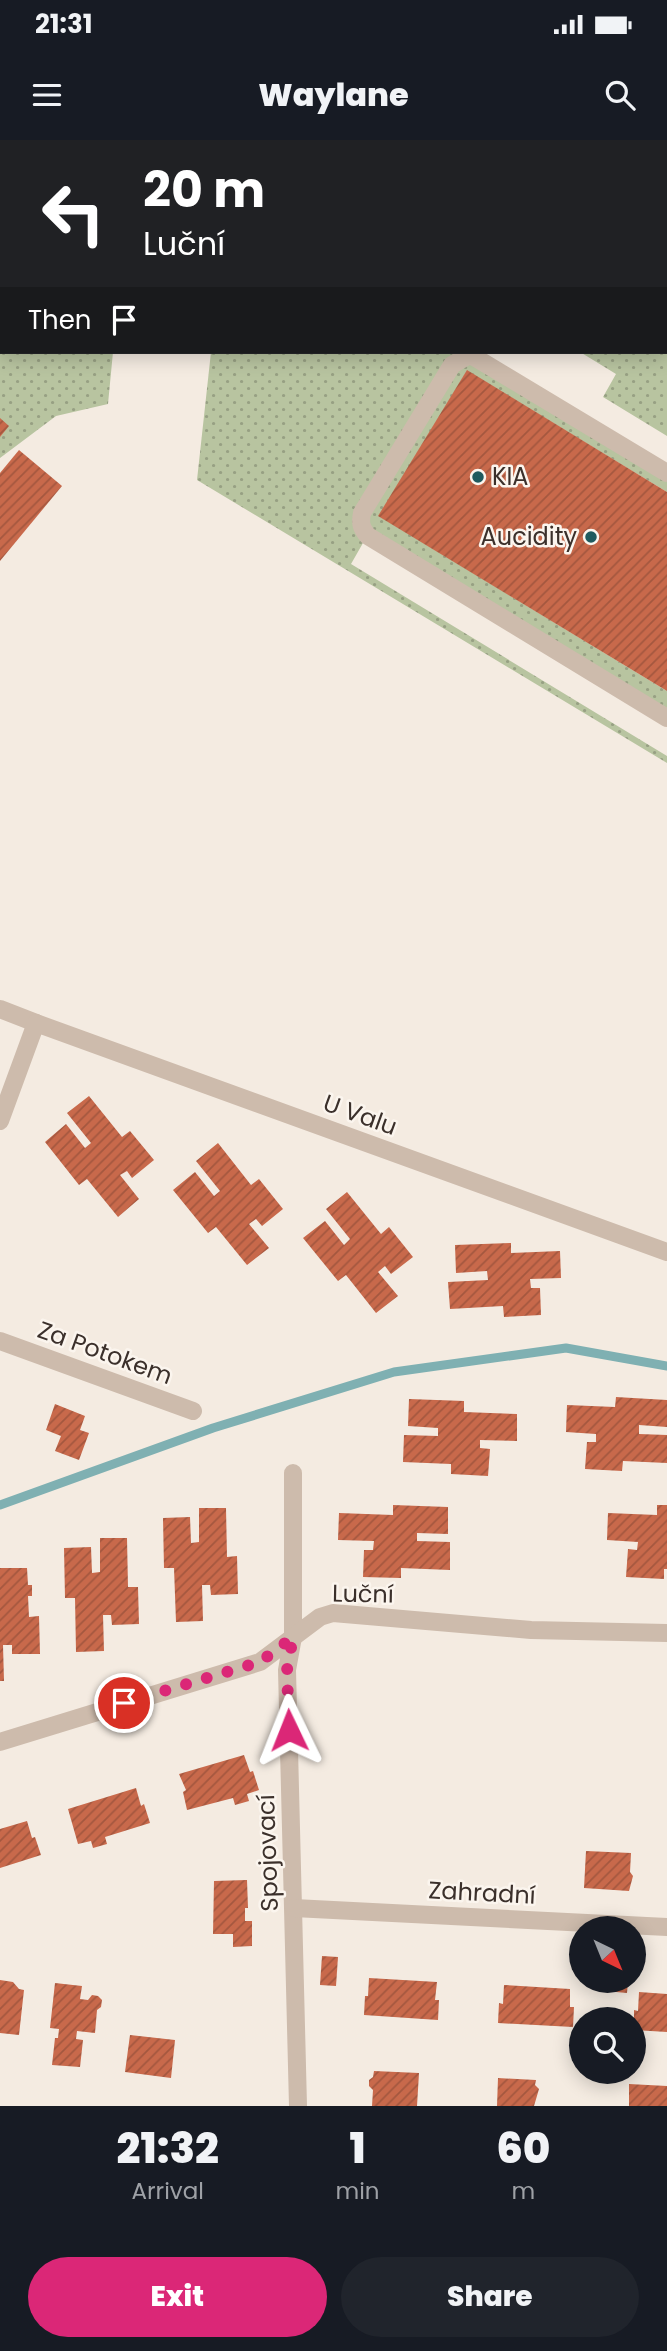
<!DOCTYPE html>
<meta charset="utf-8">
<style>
:root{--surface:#171b24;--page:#20242c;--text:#f1f3f6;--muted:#9ea1a6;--accent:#db2777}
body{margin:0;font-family:Poppins,sans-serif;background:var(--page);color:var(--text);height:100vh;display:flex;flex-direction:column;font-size:26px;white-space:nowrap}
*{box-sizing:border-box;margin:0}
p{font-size:23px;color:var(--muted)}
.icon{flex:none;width:38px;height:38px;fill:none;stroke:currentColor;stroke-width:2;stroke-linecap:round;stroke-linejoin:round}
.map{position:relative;height:1966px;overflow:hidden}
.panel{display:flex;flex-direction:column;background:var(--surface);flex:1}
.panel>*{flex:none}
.hud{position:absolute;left:0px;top:0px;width:668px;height:214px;box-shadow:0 4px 18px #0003;background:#202124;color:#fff;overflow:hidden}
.needle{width:46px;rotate:137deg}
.controls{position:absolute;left:569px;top:1776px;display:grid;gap:14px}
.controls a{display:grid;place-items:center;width:77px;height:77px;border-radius:50%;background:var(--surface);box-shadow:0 4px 18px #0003;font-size:35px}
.pin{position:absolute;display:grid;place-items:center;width:60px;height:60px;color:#fff;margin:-30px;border:4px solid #fff;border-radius:50%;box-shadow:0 2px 7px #0007}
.me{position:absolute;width:77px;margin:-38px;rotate:358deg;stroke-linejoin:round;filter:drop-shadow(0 0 5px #0008)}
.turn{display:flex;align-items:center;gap:24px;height:147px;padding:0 28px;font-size:32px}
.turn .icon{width:91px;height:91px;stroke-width:2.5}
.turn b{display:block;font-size:49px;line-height:60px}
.then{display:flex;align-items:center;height:66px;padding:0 28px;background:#0003;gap:14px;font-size:26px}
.eta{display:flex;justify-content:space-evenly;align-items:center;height:119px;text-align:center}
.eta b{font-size:42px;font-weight:800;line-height:49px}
.primary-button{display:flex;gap:14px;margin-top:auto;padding:14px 28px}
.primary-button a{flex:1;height:80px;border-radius:42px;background:var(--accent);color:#fff;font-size:28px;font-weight:800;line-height:80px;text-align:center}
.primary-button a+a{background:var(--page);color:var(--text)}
.status{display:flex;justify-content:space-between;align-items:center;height:49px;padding:0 35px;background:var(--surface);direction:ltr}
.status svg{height:19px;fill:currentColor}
header{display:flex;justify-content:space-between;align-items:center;height:91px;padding:0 28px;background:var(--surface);font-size:32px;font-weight:800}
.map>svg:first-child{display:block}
.grass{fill:url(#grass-dots)}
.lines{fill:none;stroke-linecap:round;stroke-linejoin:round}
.stream{stroke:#7fb0b2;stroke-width:9}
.building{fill:url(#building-hatch)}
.minor{stroke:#cdbbac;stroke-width:18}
.route{stroke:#db2777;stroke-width:12;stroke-dasharray:0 21.6}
.poi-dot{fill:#1f5a5e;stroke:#fbf5ee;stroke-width:2.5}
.labels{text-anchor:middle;stroke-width:5;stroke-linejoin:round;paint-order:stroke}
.poi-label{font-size:24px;fill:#3b302b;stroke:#fbf5ee;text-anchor:start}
.street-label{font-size:24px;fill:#3b302b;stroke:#fbf5ee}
</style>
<div class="status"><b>21:31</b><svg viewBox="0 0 49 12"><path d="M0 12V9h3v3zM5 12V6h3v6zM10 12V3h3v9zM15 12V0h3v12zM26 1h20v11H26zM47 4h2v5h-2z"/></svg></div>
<header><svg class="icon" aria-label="menu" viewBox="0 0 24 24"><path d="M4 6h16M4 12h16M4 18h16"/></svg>Waylane<svg class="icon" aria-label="search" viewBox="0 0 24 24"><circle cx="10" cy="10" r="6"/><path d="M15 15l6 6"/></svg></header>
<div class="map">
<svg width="667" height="1966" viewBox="0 0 667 1966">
<defs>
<pattern id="grass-dots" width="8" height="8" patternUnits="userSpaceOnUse" patternTransform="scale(1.75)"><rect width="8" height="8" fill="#b8c4a0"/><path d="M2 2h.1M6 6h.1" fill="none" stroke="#97a083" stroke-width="1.8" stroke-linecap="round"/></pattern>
<pattern id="building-hatch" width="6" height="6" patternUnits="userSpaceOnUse" patternTransform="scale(1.75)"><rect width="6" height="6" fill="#c8694b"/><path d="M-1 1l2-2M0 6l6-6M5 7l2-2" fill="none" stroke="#a4573f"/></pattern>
</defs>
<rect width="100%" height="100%" fill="#f4ebe1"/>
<g class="grass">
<polygon points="0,133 2,212 113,212 108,264 56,276 0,318"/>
<polygon points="667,196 667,296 603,257 616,234 580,212 667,212"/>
<polygon points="211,212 480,212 667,333 667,352 467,231 379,376 667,551 667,578 367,396 351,424 667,616 667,623 197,340"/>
</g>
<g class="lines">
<polyline class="stream" points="0,1365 213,1288 394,1232 566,1208 667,1226"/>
</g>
<g class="building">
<polygon points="467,230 667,352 667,551 378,376"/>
<polygon points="0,278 9,286 0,297"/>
<polygon points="19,310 62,346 0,421 0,333"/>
<polygon points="89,956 122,997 130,991 154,1020 132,1038 127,1031 120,1035 139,1059 118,1077 87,1039 79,1045 45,1002 66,984 85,1008 91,1003 67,973"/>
<polygon points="218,1003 251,1045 259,1039 283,1069 262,1086 256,1079 249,1084 269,1108 247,1125 216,1087 208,1093 173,1050 195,1032 214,1056 220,1051 196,1021"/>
<polygon points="347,1052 381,1094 389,1087 413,1117 391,1134 385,1126 378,1132 398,1156 376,1173 346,1135 338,1141 303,1098 325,1081 344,1105 350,1099 326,1069"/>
<polygon points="511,1103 511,1113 560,1111 561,1138 530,1139 531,1148 540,1148 541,1175 504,1177 503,1166 450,1169 448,1142 488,1140 487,1131 456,1133 455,1105"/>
<polygon points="616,1257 667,1260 667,1287 639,1285 639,1294 667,1295 667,1323 623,1321 622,1331 585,1329 587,1302 596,1302 596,1294 566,1292 567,1265 615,1267"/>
<polygon points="409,1259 464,1261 464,1272 517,1274 517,1301 480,1300 480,1308 490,1309 488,1336 451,1334 451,1324 403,1322 404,1295 438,1296 438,1288 408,1286"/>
<polygon points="55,1264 85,1276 80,1290 89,1293 79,1320 55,1311 61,1296 46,1290"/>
<polygon points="393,1365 448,1367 448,1394 417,1393 417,1401 450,1402 450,1430 401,1428 401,1438 363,1437 364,1410 373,1410 374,1401 338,1400 339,1373 393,1375"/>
<polygon points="657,1365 667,1365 667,1429 664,1429 664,1439 626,1437 628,1409 637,1410 638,1402 607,1400 608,1373 657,1375"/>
<polygon points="199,1368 226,1368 227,1417 237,1416 238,1454 211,1455 210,1445 202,1445 203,1481 176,1482 174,1428 164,1428 163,1378 190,1377 191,1403 199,1402"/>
<polygon points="100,1398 127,1398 128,1447 138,1447 139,1484 112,1485 111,1475 103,1475 104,1511 76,1512 75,1458 65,1458 64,1408 91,1407 92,1433 100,1432"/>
<polygon points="0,1428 27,1428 28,1445 32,1445 32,1456 28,1456 29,1477 39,1476 40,1514 12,1514 12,1505 3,1505 4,1541 0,1541"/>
<polygon points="244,1615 250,1632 253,1631 259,1650 247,1654 249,1661 235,1665 233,1658 187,1670 183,1652 186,1650 179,1634"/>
<polygon points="136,1648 141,1666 144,1664 150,1683 105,1697 107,1704 93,1708 91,1701 78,1704 68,1669"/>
<polygon points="27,1681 32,1698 35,1697 41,1715 0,1728 0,1689"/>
<polygon points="586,1711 631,1713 630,1732 633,1736 629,1751 584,1748"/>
<polygon points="247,1740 248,1768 245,1768 245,1781 252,1781 252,1806 233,1807 233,1794 213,1794 214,1741"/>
<polygon points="322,1816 338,1817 336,1846 320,1845"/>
<polygon points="369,1838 437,1842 435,1860 439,1860 438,1880 364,1875 365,1856 368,1856"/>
<polygon points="0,1840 13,1842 19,1849 24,1850 19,1895 0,1893"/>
<polygon points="606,1841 628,1841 627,1853 605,1851"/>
<polygon points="55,1843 82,1846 80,1859 88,1860 92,1855 98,1856 102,1860 101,1867 97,1870 95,1893 77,1891 76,1899 83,1900 80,1927 52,1925 55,1898 58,1898 59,1889 50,1888"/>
<polygon points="504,1845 570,1849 570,1867 574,1867 573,1887 498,1883 499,1863 503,1864"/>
<polygon points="639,1852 667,1854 667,1892 634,1890 634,1870 638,1871"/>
<polygon points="130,1895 175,1900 171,1938 125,1932"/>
<polygon points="374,1931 419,1933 417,1966 372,1966 373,1950 369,1946 369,1940 373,1937"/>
<polygon points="498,1938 536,1940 535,1945 539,1949 534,1966 497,1966"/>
<polygon points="629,1944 667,1946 667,1966 629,1966"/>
</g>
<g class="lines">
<g class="minor">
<polyline points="111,2 111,0"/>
<polyline points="0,28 2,28"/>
<polyline points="0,111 2,111"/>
<polyline points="0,172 2,172"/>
<path d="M667,333L476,218L469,215L452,225L362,373C360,383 361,388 368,396L667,578"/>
<polyline points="0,869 36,883"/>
<polyline points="0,981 36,883 667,1112"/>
<polyline points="0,1201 193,1271"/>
<polyline points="293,1333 293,1497 287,1530 298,1966"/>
<polyline points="0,1602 260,1522 320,1477 333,1473 531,1490 667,1493"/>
<polyline points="294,1768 667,1787"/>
</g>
</g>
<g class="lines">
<polyline class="route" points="124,1563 260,1522 293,1497 287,1530 289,1590"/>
</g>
<g class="poi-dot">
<circle cx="478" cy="337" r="7"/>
<circle cx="591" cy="397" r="7"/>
</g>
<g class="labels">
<g class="poi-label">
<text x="492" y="345">KIA</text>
<text x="577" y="405" text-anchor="end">Aucidity</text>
</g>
<g class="street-label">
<text transform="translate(360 975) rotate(20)" y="8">U Valu</text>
<text transform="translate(105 1213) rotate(20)" y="8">Za Potokem</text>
<text transform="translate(363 1454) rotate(1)" y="8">Luční</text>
<text transform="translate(268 1713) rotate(-92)" y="8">Spojovací</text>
<text transform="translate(482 1753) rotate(3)" y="8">Zahradní</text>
</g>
</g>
</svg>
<div class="controls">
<a><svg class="needle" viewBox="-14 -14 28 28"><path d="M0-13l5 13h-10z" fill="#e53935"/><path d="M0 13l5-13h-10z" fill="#9ea1a6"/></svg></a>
<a><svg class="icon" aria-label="search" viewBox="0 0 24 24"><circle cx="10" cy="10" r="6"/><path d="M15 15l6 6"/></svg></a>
</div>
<div class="pin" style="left:124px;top:1563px;background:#d93025"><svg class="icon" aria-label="arrive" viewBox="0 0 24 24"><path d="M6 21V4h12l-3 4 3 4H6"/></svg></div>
<svg class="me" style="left:289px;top:1590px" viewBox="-20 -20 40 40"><path d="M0-17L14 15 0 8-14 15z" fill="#db2777" stroke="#fff" stroke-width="4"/></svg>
<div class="hud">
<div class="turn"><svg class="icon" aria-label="left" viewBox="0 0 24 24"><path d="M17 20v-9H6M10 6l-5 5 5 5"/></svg><div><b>20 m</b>Luční</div></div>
<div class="then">Then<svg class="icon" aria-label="arrive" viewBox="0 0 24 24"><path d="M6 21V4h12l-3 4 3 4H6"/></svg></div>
</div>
</div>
<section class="panel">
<div class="eta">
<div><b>21:32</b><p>Arrival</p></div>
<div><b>1</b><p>min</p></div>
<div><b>60</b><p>m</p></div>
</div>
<div class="primary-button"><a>Exit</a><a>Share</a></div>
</section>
